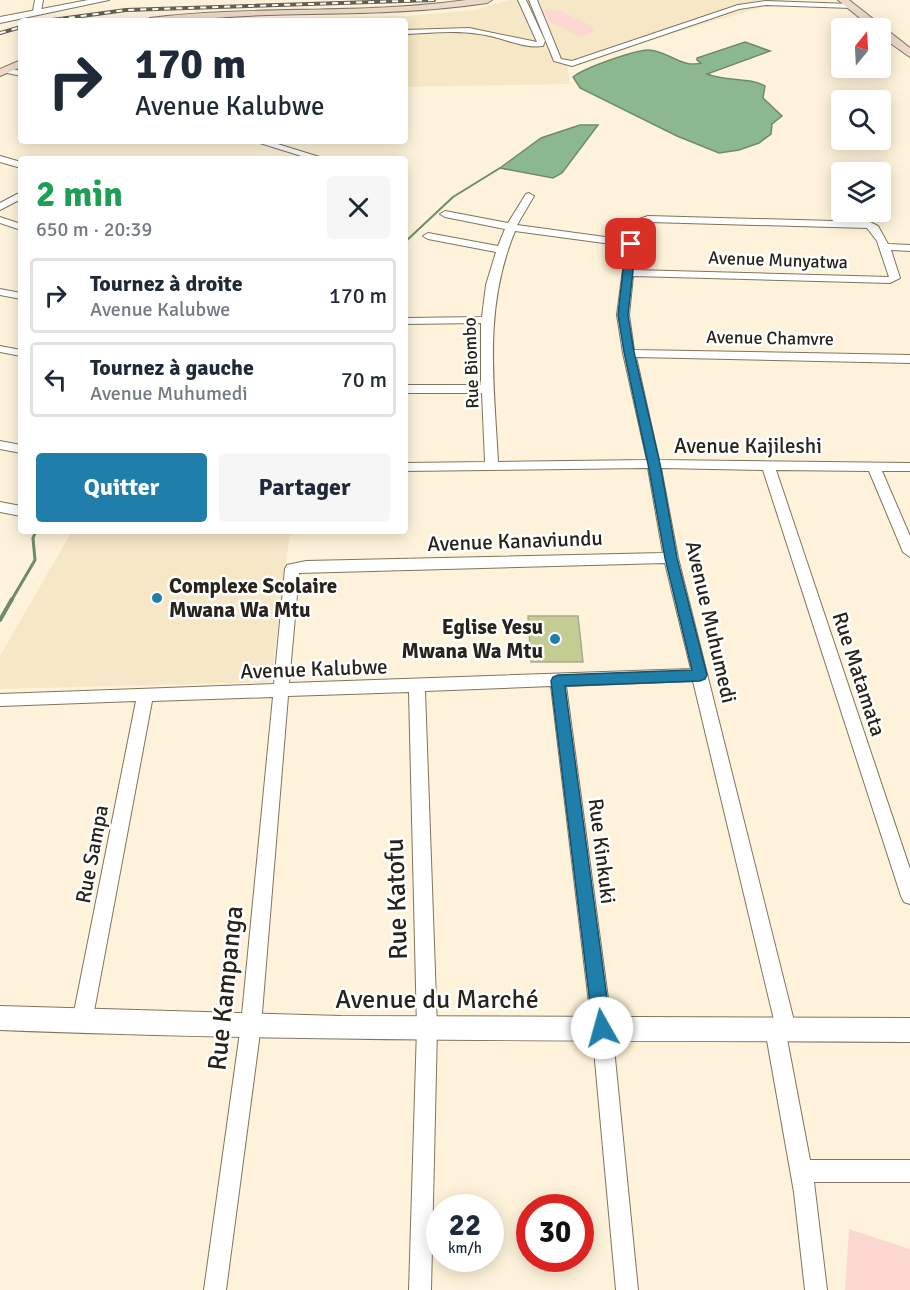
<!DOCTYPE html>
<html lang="fr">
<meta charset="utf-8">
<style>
:root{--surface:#fff;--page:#f6f6f7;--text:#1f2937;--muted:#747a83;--line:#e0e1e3;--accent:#1f7eaa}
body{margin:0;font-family:Signika,sans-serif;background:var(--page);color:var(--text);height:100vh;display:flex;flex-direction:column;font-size:22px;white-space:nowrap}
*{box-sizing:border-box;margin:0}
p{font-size:20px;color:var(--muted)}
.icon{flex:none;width:33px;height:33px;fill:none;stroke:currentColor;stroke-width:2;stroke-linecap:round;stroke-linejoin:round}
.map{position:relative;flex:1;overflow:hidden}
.panel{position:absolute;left:18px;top:156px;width:390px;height:378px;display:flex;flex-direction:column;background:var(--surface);border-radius:6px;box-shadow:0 3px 15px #0003}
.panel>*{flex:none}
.hud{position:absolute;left:18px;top:18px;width:390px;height:126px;border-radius:6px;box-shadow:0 3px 15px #0003;background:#fff;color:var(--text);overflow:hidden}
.needle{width:39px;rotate:18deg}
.fabs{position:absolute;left:831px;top:18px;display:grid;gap:12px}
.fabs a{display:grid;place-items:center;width:60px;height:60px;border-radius:6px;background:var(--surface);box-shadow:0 3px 15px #0003;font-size:30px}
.speed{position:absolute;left:426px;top:1194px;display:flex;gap:12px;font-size:30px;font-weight:700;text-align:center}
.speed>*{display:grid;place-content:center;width:78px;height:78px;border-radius:50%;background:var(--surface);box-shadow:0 3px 15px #0003;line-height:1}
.speed small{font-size:15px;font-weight:400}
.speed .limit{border:9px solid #d22;background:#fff;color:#111}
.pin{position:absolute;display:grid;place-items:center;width:51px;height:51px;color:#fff;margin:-26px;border-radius:12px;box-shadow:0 3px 9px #0006}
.me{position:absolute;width:66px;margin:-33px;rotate:353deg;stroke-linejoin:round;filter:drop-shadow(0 0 4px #0008)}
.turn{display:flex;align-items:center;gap:21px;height:126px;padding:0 18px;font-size:27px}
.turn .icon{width:78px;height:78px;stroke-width:2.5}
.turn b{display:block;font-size:42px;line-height:51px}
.round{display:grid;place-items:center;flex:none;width:63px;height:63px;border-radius:6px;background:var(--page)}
.head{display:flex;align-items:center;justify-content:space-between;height:102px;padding:0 18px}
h1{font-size:36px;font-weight:800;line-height:45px;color:#1e9e55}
.button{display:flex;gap:12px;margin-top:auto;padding:12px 18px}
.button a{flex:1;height:69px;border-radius:6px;background:var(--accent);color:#fff;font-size:24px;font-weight:800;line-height:69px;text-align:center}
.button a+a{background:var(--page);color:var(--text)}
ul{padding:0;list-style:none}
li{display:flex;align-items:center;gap:18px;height:75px;margin:0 12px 9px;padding:0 6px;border:3px solid var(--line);border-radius:6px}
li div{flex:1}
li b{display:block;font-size:22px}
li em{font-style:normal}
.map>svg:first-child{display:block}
.built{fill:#f6e7c7}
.green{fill:#fdd8d2}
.water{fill:#8bb98d;stroke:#6d8c6b;stroke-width:1.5}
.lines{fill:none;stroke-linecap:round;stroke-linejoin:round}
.stream-far2{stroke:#6d8c6b;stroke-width:2}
.stream-far1{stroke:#6d8c6b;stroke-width:3}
.stream{stroke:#6d8c6b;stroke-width:4}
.building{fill:#c3cd92;stroke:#a7ab93;stroke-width:1.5}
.minor-casing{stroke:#7f755e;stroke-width:2}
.tertiary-casing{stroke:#7f755e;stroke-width:2}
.secondary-casing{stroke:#7f755e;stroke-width:2}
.minor{fill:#fff;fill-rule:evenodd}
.tertiary{fill:#fff;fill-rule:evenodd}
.secondary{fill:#edd9c9;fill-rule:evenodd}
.rail-casing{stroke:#655f51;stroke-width:4}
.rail{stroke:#fff;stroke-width:2;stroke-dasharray:6;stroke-linecap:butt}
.route{fill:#1f7eaa;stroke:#14526e;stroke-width:1.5}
.poi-dot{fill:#1f7eaa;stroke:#fff;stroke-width:2}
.labels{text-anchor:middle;stroke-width:5;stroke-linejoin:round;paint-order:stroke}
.far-street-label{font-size:18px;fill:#28241b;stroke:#fff}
.street-label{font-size:21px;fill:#28241b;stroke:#fff}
.poi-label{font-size:21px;font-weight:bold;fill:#28241b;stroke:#fff;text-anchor:start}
.near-street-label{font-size:26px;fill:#28241b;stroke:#fff}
</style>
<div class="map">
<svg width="910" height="1290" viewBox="0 0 910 1290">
<rect width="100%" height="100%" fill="#fef3da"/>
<g class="built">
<polygon points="510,0 787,0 567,64 570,84 405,87 405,21 181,21 202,18 409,16 474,10"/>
<polygon points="72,531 290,531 271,682 0,689 0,656"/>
</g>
<g class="green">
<polygon points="544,9 563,12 592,26 594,32 581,37 548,21"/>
<polygon points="849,1229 910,1249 910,1290 845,1290"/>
</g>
<g class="water">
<path d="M745,42L770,51L707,74C727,82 749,77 765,86L763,98L782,116L772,124L771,134L759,143L739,150L719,153L677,136L580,88L573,77C584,68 632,51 648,50C664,49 683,69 701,63L697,60V58Z"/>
<polygon points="580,125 598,125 562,173 553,178 500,168 541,138"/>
</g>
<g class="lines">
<polyline class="stream-far2" points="405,242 453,197 500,168"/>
<polyline class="stream-far1" points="11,601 35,560 33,538 36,531"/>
<polyline class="stream" points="0,620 12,599"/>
</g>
<polygon class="building" points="528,616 578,616 583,662 531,662"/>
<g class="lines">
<defs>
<g id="minor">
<polygon points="35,0 43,0 41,11 37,13 33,11"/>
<path d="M518,0H526L545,41L543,46C521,49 501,36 479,34C455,30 430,33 405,34V30L469,28L537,42Z"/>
<polygon points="529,0 537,0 561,59 572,61 738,5 766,1 851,4 855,6 851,8 766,5 739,9 572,66 554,61"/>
<polygon points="6,68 21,71 21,76 3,72 2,70"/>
<polygon points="253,141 268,141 326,159 311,159"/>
<polygon points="0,156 21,162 21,168 0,162"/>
<polygon points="21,192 21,199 0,210 0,203"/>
<path d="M529,193L534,196L517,225L627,240L633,221L648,216L870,222L878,226L888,244L910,245V251L891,250L900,278L890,283L633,276L629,315L634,350L910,355V363L636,357L659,460L910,463V471H882L910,536V557L903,552L869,471L776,470L910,869V904L904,902L901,896L763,470L661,468L678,558L796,1029L793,1036L787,1039L810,1160H910V1182H814L827,1290H805L794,1192L765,1029L768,1022L774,1020L693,681L566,686L612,1028L638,1290H616L592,1028L551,686L425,691L437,1028L431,1290H409L417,1028L409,692L288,696L261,1025L226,1290H204L241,1025L273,697L152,701L92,1022L89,1029L82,1032L75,1029L72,1022L136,701L0,706V694L274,684L285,569L287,565L306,561L663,553L648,468L405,471V463L485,462L482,393H405V385H481V323L405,324V318L482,317L486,285L496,252L428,239L423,236L428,233L498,246L505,229L445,217L440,214L445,211L508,223L526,194ZM649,222L867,228L877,241L889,277L633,270L636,244L642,225ZM515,231L626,246L617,315L623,353L647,460L498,462C494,381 483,309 515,231ZM665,563L691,669L289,683L299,573Z"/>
<polygon points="0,217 21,224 21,230 0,223"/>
<polygon points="0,289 21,293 21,299 0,295"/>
<polygon points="0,346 21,350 21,356 0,352"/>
<polygon points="0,441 21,445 21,453 0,449"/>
<polygon points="0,502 21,506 21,516 0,512"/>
</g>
<g id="tertiary">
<polygon points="88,0 109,0 0,23 0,17"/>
<path d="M0,1006L341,1016L910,1018V1042C607,1040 303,1042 0,1030Z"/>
</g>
<g id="secondary">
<path d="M466,0H492L487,3C414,14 342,13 268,15C227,16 186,21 145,21L150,18C255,5 361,15 466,0Z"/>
<polygon points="838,0 849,0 910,48 910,57 880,36 880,28 872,28"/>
<polygon points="21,60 21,67 0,76 0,69"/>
</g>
</defs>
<use href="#minor" class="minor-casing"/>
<use href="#tertiary" class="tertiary-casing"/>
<use href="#secondary" class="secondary-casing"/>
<use href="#minor" class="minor"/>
<use href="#tertiary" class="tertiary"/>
<use href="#secondary" class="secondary"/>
<defs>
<g id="rail">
<polyline points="45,21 126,10 434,0"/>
<polyline points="0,33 21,27"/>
</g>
</defs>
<use href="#rail" class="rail-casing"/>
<use href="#rail" class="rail"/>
</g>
<polygon class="route" points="631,241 636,244 628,315 634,352 660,464 677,558 707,675 705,679 700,681 565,686 611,1028 609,1034 602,1037 596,1034 593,1028 551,681 553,677 558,675 692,670 665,558 648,464 624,352 618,315 626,244"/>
<g class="poi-dot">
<circle cx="157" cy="598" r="6"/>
<circle cx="555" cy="639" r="6"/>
</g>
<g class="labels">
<g class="far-street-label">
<text transform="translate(778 260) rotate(2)" y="6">Avenue Munyatwa</text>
<text transform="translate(770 338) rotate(1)" y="6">Avenue Chamvre</text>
<text transform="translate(471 363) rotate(-92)" y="6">Rue Biombo</text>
</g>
<g class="street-label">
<text x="748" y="453">Avenue Kajileshi</text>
<text transform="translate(515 541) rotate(-2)" y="7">Avenue Kanaviundu</text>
<text transform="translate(711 622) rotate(77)" y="7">Avenue Muhumedi</text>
<text transform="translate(314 669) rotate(-2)" y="7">Avenue Kalubwe</text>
<text transform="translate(859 674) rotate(72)" y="7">Rue Matamata</text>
<text transform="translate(602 851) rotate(83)" y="7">Rue Kinkuki</text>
<text transform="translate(92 854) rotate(-79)" y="7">Rue Sampa</text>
</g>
<g class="poi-label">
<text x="169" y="593">Complexe Scolaire<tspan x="169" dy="24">Mwana Wa Mtu</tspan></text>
<text x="543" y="634" text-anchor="end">Eglise Yesu<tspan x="543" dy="24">Mwana Wa Mtu</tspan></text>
</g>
<g class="near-street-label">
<text transform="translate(396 899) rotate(-92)" y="9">Rue Katofu</text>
<text transform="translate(225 988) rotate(-84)" y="9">Rue Kampanga</text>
<text x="437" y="1008">Avenue du Marché</text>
</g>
</g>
</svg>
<div class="fabs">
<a><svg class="needle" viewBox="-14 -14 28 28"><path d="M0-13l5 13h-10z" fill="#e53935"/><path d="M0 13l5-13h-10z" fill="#747a83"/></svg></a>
<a><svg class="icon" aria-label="search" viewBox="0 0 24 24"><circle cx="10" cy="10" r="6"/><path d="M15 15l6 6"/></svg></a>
<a><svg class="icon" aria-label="layers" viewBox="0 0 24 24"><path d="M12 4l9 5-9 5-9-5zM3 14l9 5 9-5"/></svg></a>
</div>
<div class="speed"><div>22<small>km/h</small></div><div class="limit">30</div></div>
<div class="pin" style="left:631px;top:244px;background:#d93025"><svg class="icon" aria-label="arrive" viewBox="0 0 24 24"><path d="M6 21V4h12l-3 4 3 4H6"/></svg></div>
<svg class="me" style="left:602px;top:1028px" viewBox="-20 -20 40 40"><circle r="19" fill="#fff"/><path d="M0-13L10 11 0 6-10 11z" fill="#1f7eaa"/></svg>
<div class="hud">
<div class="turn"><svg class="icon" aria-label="right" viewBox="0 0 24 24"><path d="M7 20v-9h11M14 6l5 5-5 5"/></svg><div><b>170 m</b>Avenue Kalubwe</div></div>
</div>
<section class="panel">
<div class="head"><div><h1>2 min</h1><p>650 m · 20:39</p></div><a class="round"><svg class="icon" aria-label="close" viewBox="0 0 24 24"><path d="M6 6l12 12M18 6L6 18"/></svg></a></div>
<ul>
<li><svg class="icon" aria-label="right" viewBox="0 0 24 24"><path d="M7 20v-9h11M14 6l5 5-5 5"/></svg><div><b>Tournez à droite</b><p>Avenue Kalubwe</p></div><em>170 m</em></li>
<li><svg class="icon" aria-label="left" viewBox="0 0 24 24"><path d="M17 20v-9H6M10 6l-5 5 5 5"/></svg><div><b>Tournez à gauche</b><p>Avenue Muhumedi</p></div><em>70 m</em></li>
</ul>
<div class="button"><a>Quitter</a><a>Partager</a></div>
</section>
</div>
